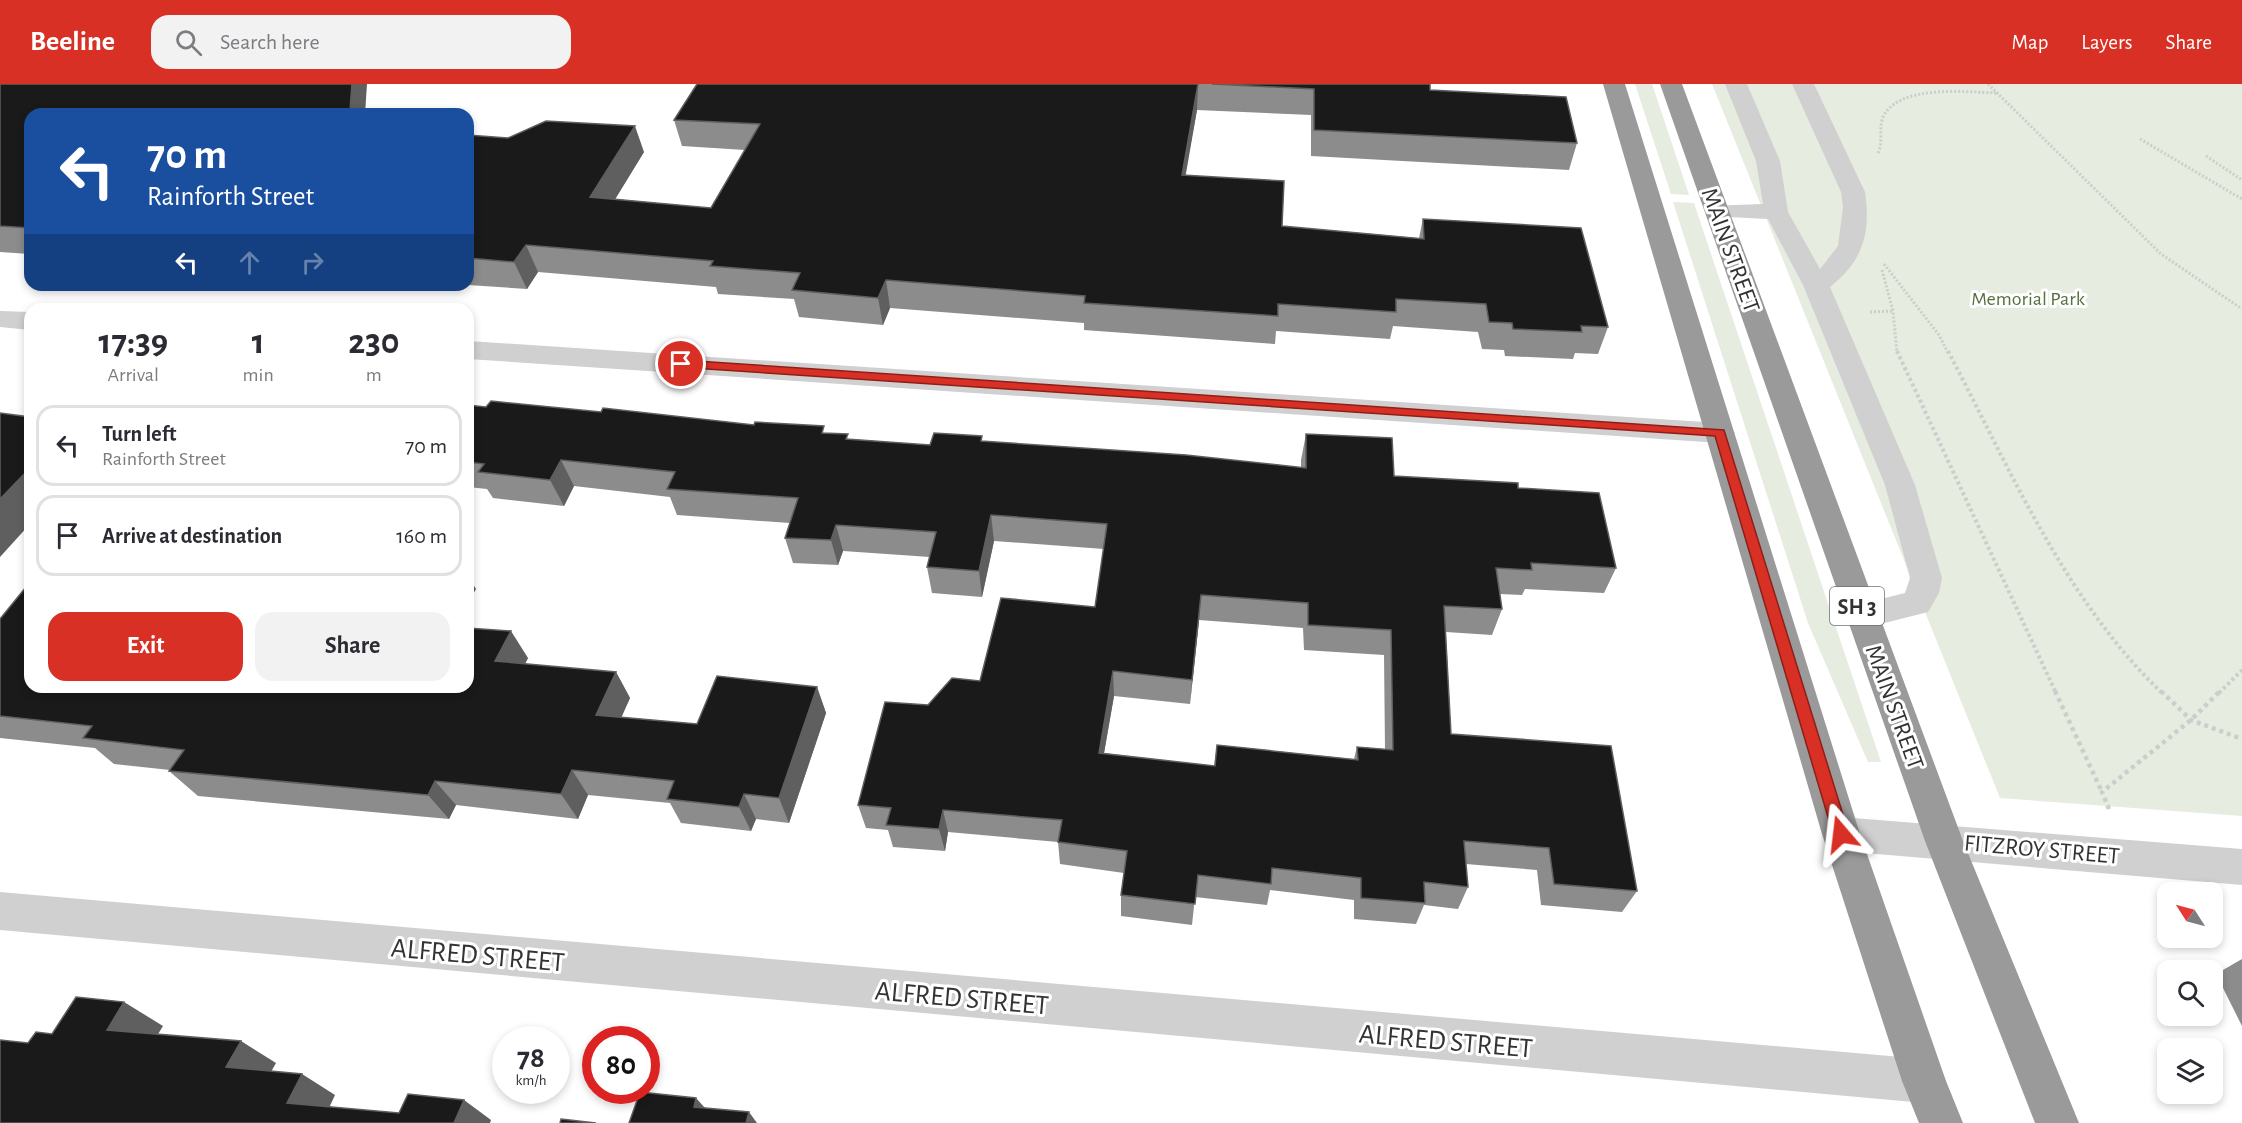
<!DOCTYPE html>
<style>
:root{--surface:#fff;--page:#f2f2f3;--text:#2b2b33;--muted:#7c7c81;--line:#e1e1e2;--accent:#d93025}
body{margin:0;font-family:"Alegreya Sans",sans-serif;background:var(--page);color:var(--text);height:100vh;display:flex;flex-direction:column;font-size:22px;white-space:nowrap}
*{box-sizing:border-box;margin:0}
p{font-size:20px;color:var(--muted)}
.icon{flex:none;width:33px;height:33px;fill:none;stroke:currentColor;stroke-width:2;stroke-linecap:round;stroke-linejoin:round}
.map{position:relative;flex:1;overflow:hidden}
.details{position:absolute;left:24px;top:219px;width:450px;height:390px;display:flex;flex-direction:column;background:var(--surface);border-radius:18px;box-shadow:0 3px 9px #0003}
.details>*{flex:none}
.guide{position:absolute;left:24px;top:24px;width:450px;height:183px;border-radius:18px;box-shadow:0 3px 9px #0003;background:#1a4fa0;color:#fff;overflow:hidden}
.needle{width:39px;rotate:306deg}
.buttons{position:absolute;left:2157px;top:798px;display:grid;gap:12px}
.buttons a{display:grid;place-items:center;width:66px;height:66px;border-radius:12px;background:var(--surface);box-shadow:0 3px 9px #0003;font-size:30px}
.speed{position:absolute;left:492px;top:942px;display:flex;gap:12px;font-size:30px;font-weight:700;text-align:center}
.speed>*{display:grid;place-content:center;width:78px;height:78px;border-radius:50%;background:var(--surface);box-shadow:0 3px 9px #0003;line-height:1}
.speed small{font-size:15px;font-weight:400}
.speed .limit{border:9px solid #d22;background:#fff;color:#111}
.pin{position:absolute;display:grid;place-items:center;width:51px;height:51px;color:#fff;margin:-26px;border:3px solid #fff;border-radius:50%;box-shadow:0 2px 6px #0007}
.me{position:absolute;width:66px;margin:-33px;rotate:343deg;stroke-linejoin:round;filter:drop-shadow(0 0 4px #0008)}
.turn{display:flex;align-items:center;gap:21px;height:126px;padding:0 24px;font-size:27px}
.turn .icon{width:78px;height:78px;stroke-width:2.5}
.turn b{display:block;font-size:42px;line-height:51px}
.lanes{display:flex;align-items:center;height:57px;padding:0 24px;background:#0003;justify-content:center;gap:30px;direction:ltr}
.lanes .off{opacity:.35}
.eta{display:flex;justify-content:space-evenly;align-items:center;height:102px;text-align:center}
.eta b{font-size:36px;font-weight:700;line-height:42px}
.button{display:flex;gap:12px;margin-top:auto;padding:12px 24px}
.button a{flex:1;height:69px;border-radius:18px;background:var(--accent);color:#fff;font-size:24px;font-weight:700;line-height:69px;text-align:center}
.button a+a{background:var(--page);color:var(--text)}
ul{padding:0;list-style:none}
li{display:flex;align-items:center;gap:18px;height:81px;margin:0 12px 9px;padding:0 12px;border:3px solid var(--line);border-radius:18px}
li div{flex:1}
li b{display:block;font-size:22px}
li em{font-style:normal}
header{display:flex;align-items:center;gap:36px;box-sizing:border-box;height:84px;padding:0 30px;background:var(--accent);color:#fff}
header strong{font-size:28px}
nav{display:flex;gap:33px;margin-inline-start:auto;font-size:21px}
.search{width:420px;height:54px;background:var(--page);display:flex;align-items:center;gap:15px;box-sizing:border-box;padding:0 21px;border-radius:18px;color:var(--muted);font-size:22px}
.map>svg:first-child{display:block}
.green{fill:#e6ecdf}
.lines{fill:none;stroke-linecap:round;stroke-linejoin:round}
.path-far2{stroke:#cdcdcd;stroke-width:3;stroke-dasharray:2 2;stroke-linecap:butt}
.path-far1{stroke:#cdcdcd;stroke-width:4;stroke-dasharray:3 3;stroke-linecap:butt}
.path{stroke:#cdcdcd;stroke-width:4.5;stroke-dasharray:4 4;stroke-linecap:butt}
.minor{fill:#d0d0d0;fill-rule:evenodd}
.highway{fill:#9a9a9a;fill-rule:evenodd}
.wall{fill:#8c8c8c;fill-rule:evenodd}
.shaded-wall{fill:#5f5f5f}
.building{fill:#1a1a1a;stroke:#5f5f5f;stroke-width:1.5;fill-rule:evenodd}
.route{fill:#d93025;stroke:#8d1f18;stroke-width:1.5}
.labels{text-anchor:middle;stroke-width:6;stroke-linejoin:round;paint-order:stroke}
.far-park-label{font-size:20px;fill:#56703f;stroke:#fff}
.shield{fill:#fff;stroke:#707070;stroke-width:1.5}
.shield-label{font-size:22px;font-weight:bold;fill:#333}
.street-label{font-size:24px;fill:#333;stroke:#fff}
.near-street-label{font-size:28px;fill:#333;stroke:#fff}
</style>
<header>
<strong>Beeline</strong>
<div class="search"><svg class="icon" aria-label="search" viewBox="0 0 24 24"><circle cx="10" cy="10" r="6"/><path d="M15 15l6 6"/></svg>Search here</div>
<nav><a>Map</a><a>Layers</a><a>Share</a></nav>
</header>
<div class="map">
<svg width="2242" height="1039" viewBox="0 0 2242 1039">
<rect width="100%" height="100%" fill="#fff"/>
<g class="green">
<polygon points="1635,0 1652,0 1689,111 1671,110"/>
<polygon points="1712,0 2242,0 2242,732 2000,714"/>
<polygon points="1673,118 1694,119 1881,678 1868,678 1808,539"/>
</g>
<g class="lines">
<g class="path-far2">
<polyline points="1988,0 2161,170 2242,225"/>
<polyline points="2140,55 2242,115"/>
<path d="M1878,69C1884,57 1878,44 1883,33C1899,0 1965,8 1996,9"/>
<polyline points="2206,72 2242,96"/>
<polyline points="1884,180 1939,251 1948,269"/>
<polyline points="1882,186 1893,227 1897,269"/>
<polyline points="1870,228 1893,227"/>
</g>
<g class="path-far1">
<polyline points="1897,267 2056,609"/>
<path d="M1948,267C2010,385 2065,516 2162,609"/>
<polyline points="2219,609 2242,586"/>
</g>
<g class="path">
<polyline points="2055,607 2102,708"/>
<polyline points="2161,607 2191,636 2242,655"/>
<polyline points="2109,725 2102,708 2191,636 2220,607"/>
</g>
<g class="minor">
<path d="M1725,0H1747L1780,77L1788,128L1820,185L1838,162L1843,123L1841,108L1792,0H1814L1865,108C1871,149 1863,177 1830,203L1915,401L1942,494L1939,509L1928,528L1861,545L1849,541L1844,532L1849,523L1905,509L1910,494L1885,401L1803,201L1768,135L1708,132L1705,127L1708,122L1763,120L1756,77Z"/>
<polygon points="0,227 30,228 30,246 0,243"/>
<polygon points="468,257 1720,339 1730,342 1735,349 1730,356 1720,359 468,275"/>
<polygon points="1841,733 2242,765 2242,801 1841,767 1828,762 1822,750 1828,738"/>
<polygon points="0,808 1924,975 1939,982 1946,997 1939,1012 1924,1019 0,846"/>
</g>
<g class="highway">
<polygon points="1603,0 1625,0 1860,750 1946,997 1963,1039 1919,1039 1902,997 1822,750"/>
<polygon points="1660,0 1682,0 1963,757 2079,1039 2035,1039 1925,757"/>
</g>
</g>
<g class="wall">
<polygon points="0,0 30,30 30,170 0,168"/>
<polygon points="697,0 1430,0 1430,6 1577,59 1569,86 1311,72 1311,31 1197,26 1185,91 1282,142 1419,154 1423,135 1608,243 1598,270 1575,269 1573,275 1505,272 1504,266 1482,265 1478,248 1393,242 1390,255 1276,247 1275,260 1084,246 1084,239 890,224 883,241 799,233 794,215 718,210 716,203 538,188 527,205 468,201 468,51 508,54 644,68 615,115 711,124 745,66 682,62 674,36"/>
<path d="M468,321L486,323L601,328L826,349L849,355L930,361L983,357L1301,384V376L1306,350L1394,392L1518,404L1616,484L1604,509L1525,505L1522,511L1500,510L1502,525L1492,551L1446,548L1451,650L1637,807L1622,828L1541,821L1537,786L1466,780L1468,803L1458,825L1424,821L1416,840L1354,835V816L1270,806L1267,821L1195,813L1192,841L1121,832V811L1124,789L1060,780L1058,758L948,748L945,767L893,763L888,746L866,744L858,721L928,621L980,597L1095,523L1104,465L994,457L982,513L932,509L927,483L930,473L843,467L838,481L793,479L785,454L790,439L677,431L670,413L574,402L564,422L493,414L487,405L468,403ZM1199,536L1303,544L1304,566L1384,571L1385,665L1357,663L1354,675L1217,661L1214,682L1104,669L1114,612L1190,620Z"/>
<polygon points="0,535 30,603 468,603 528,574 525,580 616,588 630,614 621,633 697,640 817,603 826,629 789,739 756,735 751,747 681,739 670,719 588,711 578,735 456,721 449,735 198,712 169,687 170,686 114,680 95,664 0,654"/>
<polygon points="2242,875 2242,942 2216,890"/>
</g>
<g class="shaded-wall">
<polygon points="352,0 367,0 365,30 350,27"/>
<polygon points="1198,0 1197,26 1181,118 1182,91"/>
<polygon points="635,42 644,68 600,140 590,113"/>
<polygon points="526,161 538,188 527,205 514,178"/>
<polygon points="886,196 890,224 883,241 878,214"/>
<polygon points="561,376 574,402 564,422 550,396"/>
<polygon points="30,384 30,440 0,473 0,415"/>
<polygon points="991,431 994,457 982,513 979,487"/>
<polygon points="836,441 843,467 838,481 831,456"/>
<polygon points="468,492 476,505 468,519"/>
<polygon points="1201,511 1199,536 1190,620 1192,596"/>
<polygon points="511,547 528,574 513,603 495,577"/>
<polygon points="1113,587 1114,612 1100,692 1099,669"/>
<polygon points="616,588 630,614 611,657 596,631"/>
<polygon points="817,603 826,629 789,739 779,714"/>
<polygon points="572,686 588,711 578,735 561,710"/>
<polygon points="435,697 456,721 449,735 428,711"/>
<polygon points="744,710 756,735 751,747 739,723"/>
<polygon points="943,726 948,748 945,767 939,745"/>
<polygon points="124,918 163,942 147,968 107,946"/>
<polygon points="241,957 276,979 262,1004 226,983"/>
<polygon points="302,990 335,1011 322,1039 287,1019"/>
<polygon points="696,1014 714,1034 694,1023"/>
<polygon points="464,1016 491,1036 490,1039 454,1039"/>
<polygon points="749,1028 757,1039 746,1039"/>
</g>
<g class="building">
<polygon points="0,0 352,0 350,27 406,30 30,30 30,144 0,142"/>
<polygon points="697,0 1198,0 1182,91 1284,97 1282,142 1424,155 1423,135 1581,144 1608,243 1581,242 1582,248 1513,245 1512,239 1489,238 1486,220 1396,215 1396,228 1278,220 1278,232 1084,219 1085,212 886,196 878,214 792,206 800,189 710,182 713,177 526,161 514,178 468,174 468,51 508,54 546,37 635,42 590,113 711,124 760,40 674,36"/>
<polygon points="1212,0 1430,0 1430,6 1566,13 1577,59 1314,46 1314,5"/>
<path d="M491,317L601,328L603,324L754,341L755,338L824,342L822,349L848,350L846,355L930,361L934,349L982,352L981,357L1186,371L1306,384V350L1392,354L1394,392L1518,399V404L1599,409L1616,484L1531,479L1532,486L1496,484L1502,525L1444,522L1451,650L1611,662L1637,807L1554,800L1549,764L1464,757L1468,803L1424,798L1425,819L1361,814V794L1272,784L1271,800L1198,791L1195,820L1121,811L1127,767L1058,758L1062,736L943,726L939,745L886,741L891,724L858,721L885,618L928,621L952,594L980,597L1001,514L1095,523L1107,440L991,431L979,487L927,483L936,448L836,441L831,456L785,454L798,414L667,405L675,388L561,376L550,396L478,388L484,380L468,378V321L486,323ZM1201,511L1308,519V541L1391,546L1393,666L1357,663L1358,676L1217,661L1215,682L1099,669L1113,587L1192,596Z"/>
<polygon points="0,329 30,333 30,384 0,415"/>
<polygon points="30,498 30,603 468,603 468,544 511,547 495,577 616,588 596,631 697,640 717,592 817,603 779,714 744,710 739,723 667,715 674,697 572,686 561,710 435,697 428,711 169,687 184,666 83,654 92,642 0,632 0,535"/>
<polygon points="76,913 124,918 107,946 241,957 226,983 302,990 287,1019 399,1029 408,1010 464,1016 454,1039 457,1039 0,1039 0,956 28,959 36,948 52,950"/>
<polygon points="640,1008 696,1014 694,1023 749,1028 746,1039 629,1039"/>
<polygon points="561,1035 596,1039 560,1039"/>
</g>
<polygon class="route" points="681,276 1724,346 1849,750 1847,755 1841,757 1836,755 1833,750 1715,352 677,283 677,277"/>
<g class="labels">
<g class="far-park-label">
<text x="2028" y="221">Memorial Park</text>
</g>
<rect class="shield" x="1830" y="503" width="54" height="38" rx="4.5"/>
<g class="shield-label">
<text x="1857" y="530">SH 3</text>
</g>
<g class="street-label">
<text transform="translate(1731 166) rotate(70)" y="8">MAIN STREET</text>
<text transform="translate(1895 623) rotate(70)" y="8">MAIN STREET</text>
<text transform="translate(2042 765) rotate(5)" y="8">FITZROY STREET</text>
</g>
<g class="near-street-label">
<text transform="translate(478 870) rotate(5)" y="10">ALFRED STREET</text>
<text transform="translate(962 913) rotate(5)" y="10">ALFRED STREET</text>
<text transform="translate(1446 956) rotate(5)" y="10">ALFRED STREET</text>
</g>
</g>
</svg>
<div class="buttons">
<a><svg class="needle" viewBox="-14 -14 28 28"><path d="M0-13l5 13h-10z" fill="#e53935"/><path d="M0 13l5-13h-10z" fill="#7c7c81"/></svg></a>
<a><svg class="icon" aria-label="search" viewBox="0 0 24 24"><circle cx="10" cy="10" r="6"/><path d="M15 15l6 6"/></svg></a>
<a><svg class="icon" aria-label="layers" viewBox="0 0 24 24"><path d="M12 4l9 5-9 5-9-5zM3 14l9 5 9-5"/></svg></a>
</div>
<div class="speed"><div>78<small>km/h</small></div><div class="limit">80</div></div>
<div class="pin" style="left:681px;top:280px;background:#d93025"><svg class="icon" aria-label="arrive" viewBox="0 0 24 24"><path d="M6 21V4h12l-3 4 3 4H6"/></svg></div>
<svg class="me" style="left:1841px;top:750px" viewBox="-20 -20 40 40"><path d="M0-17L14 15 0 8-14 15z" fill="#d93025" stroke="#fff" stroke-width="4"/></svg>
<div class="guide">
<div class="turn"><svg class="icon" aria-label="left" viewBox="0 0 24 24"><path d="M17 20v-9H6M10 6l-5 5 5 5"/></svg><div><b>70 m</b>Rainforth Street</div></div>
<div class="lanes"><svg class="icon" aria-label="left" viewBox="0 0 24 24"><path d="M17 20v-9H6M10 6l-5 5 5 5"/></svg><svg class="icon off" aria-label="ahead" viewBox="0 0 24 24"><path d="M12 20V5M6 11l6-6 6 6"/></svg><svg class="icon off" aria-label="right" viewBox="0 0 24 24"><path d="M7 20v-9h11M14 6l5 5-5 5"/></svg></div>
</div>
<section class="details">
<div class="eta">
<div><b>17:39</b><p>Arrival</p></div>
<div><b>1</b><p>min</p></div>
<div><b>230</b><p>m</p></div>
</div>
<ul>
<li><svg class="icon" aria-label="left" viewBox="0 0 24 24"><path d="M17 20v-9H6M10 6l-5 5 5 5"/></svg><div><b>Turn left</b><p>Rainforth Street</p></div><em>70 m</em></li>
<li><svg class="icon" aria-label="arrive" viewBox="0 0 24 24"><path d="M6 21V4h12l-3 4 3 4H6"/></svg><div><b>Arrive at destination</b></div><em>160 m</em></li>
</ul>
<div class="button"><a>Exit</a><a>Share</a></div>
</section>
</div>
